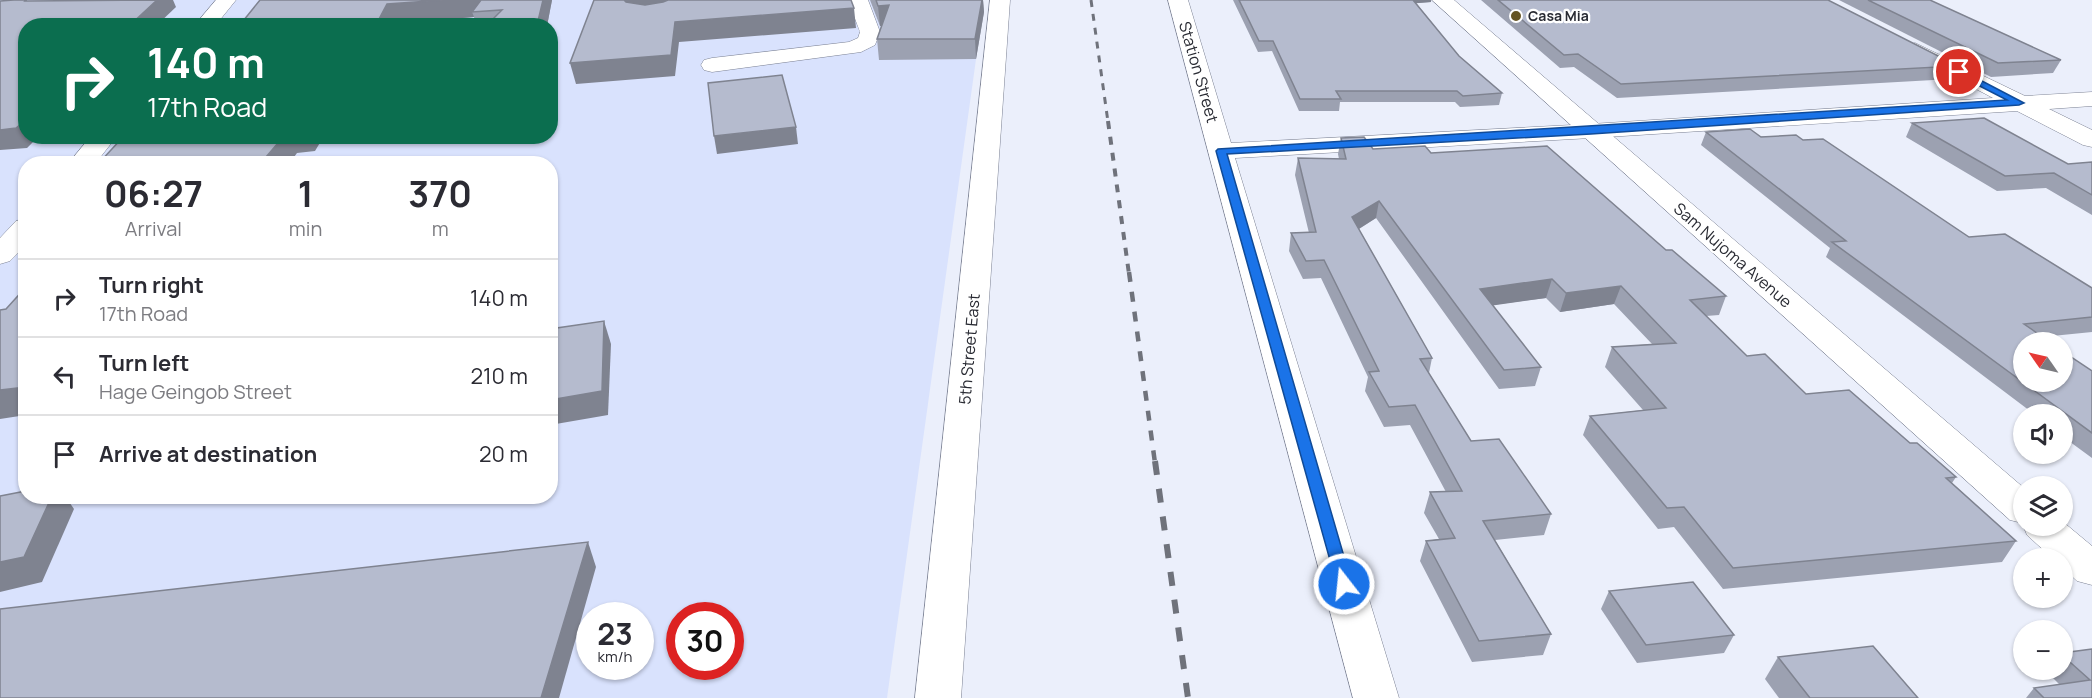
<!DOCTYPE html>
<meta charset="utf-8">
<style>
:root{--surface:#fff;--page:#f7f7f7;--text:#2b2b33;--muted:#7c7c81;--line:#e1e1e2}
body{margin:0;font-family:Manrope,sans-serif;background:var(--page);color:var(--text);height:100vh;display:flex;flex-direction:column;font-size:22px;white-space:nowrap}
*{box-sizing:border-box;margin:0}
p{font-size:20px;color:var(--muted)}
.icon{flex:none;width:33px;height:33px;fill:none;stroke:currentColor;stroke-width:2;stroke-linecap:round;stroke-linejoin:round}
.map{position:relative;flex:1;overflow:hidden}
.side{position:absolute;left:18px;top:156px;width:540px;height:348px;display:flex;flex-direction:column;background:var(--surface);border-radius:24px;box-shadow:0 2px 4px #0004}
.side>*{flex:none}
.banner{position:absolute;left:18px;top:18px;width:540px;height:126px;border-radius:24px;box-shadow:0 2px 4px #0004;background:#0b6e4f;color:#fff;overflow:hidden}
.needle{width:39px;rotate:304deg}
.buttons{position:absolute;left:2013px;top:332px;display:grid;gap:12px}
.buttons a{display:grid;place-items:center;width:60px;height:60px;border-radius:50%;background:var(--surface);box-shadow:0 2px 4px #0004;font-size:30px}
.speed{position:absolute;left:576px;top:602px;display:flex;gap:12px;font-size:30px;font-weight:700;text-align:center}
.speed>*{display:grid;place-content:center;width:78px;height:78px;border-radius:50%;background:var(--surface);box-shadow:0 2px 4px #0004;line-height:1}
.speed small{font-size:15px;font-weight:400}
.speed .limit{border:9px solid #d22;background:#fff;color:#111}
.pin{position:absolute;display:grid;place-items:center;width:51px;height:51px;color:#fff;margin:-26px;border:3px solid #fff;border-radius:50%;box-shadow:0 2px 6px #0007}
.me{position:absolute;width:66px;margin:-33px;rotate:344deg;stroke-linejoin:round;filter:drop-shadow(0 0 4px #0008)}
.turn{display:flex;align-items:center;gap:21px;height:126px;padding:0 30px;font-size:27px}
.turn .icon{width:78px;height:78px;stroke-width:2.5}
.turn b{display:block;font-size:42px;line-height:51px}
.eta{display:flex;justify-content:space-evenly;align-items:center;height:102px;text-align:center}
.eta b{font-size:36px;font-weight:700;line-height:42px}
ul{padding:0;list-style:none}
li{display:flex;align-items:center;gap:18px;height:78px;padding:0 30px;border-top:2px solid var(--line)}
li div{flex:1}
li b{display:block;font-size:22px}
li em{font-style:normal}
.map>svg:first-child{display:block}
.built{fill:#d9e2fd;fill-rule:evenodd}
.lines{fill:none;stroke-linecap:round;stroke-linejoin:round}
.minor-casing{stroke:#7b8193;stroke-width:1}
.major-casing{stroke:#7b8193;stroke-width:1}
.minor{fill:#fff;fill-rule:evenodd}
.major{fill:#fff;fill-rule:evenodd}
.rail-far3{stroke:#6f727b;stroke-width:3;stroke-dasharray:7 7;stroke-linecap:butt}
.rail-far2{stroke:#6f727b;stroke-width:4;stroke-dasharray:8 8;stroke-linecap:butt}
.rail-far1{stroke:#6f727b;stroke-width:4.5;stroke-dasharray:10 10;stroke-linecap:butt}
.rail{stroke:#6f727b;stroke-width:6;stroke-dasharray:14 14;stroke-linecap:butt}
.wall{fill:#9ca1b1}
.shaded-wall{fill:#7f8390}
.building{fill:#b5bbce;stroke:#7f8390;stroke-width:1.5}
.route{fill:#1a73e8;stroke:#114b97;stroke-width:1.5}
.poi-dot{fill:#655422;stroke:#fff;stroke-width:2}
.labels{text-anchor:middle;stroke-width:4.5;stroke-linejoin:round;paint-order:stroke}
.far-poi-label{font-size:14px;font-weight:bold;fill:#292b33;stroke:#fff;text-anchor:start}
.street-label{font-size:16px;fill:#292b33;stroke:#fff}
</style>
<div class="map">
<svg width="2092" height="698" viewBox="0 0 2092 698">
<rect width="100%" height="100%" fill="#ebeffb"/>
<path class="built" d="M0,0H981L977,52L887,698H0ZM26,26H550V136H26ZM26,164H550V496H26ZM590,615H640V666H590ZM680,615H730V666H680Z"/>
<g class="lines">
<defs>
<g id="minor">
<polygon points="216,0 236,0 215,26 194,26"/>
<polygon points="848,0 868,0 880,32 875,45 861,52 712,72 704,70 701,65 704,60 712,58 849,42 858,38 860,32"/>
<polygon points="990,0 1010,0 961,698 915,698"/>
<polygon points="1168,0 1188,0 1231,143 1591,124 1993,98 1908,53 1904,49 1908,45 1915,43 2025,96 2092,92 2092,106 2049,109 2092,130 2092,147 2083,145 2017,111 1591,138 1235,158 1399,698 1353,698"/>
<polygon points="91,136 117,136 95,164 68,164"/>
<polygon points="26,219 26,245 10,261 0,264 0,238 16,221"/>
</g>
<polygon id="major" points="1432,0 1454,0 2024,488 2024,525 2062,525 2062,521 2092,546 2092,585 2077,581 2062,567 2062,558 2052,558 2027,535 2022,523 2010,520"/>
</defs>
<use href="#minor" class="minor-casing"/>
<use href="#major" class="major-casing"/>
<use href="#minor" class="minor"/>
<use href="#major" class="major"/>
<polyline class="rail-far3" points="1091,0 1108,122"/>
<polyline class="rail-far2" points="1108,121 1129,274"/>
<polyline class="rail-far1" points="1129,272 1155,463"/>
<polyline class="rail" points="1155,461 1188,698"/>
</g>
<g class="wall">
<polygon points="552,0 547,26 476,26 474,17 394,24 239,26"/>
<polygon points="870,0 983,0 984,12 976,59 879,60 877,39 882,26 880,26"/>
<polygon points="1233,0 1431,0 1431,2 1416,3 1459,56 1502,93 1499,105 1460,107 1455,102 1340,102 1339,111 1299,111 1272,51 1258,52"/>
<polygon points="1481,0 1828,0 1958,66 1951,79 1617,98 1574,67 1560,68"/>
<polygon points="1839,0 1930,0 2061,60 2053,73 1991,77"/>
<polygon points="1912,123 2068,164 2092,162 2092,215 2046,188 1997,191 1906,137"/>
<polygon points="1706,132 1803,140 1969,237 2092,288 2092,332 2042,337 2092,371 2092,458 2062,436 2062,414 2034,414 1826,257 1830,248 1701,145"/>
<polygon points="1341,138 1373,149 1431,153 1666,250 1726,296 1719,315 1706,316 1747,356 1806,394 1910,443 1956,477 1952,483 2016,541 2002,562 1723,589 1674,527 1658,529 1583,435 1590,416 1643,410 1605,367 1612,347 1652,344 1614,304 1560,312 1546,298 1492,305 1541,367 1535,386 1499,389 1376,218 1359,229 1432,358 1429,373 1471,441 1551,514 1544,535 1495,540 1551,634 1543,655 1472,662 1420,561 1426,541 1439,539 1424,513 1430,492 1446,492 1410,425 1384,427 1365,391 1368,377 1321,278 1303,279 1289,251 1291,233 1309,233 1295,175 1298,158 1339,159 1338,154"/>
<polygon points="1609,591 1734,635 1724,653 1637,663 1601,609"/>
<polygon points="2092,649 2092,698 2026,698 2034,688 2060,685 2046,671 2048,669 2062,669 2062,653"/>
<polygon points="1778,657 1918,698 1779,698 1765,679"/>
</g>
<g class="shaded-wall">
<polygon points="157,0 173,0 176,7 156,26 129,26"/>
<polygon points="443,0 484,0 472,12 474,17 394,24 393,26 288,26 387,4"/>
<polygon points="543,0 552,0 547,26 488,26"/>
<polygon points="623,0 669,0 660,7 632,11"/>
<polygon points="982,0 983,0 984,12 976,59 975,39"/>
<polygon points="1408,0 1431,0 1431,2 1407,4"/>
<polygon points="889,5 891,25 880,26 878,6"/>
<polygon points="854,8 856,28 679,42 675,76 576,84 570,63 675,22"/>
<polygon points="26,120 26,136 39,136 27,148 0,150 0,130"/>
<polygon points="796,127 798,144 717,154 714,136"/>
<polygon points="284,136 324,136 315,151 297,153 289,164 260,164"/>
<polygon points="1379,201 1376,218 1349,235 1352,217"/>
<polygon points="1552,279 1546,298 1475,308 1480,289"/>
<polygon points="1621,286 1614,304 1560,312 1566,293"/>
<polygon points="604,321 611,344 608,415 550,425 550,400"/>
<polygon points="26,387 26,415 0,419 0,390"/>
<polygon points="52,496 65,496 74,509 42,582 0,592 0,562"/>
<polygon points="588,542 596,567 559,698 541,698"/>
</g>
<g class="building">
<polygon points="14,0 26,0 25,1 157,0 129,26 26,26 26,120 16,128 0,130 0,1"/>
<polygon points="260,0 443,0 387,4 379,19 288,26 239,26"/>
<polygon points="481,0 543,0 538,21 488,26 486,26 502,10 472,12"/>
<polygon points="594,0 624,0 626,2 645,5 663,2 668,0 851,0 854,8 675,22 671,55 570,63"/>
<polygon points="876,0 982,0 975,39 877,39 889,5 878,6"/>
<polygon points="1239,0 1413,0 1459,56 1502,93 1463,96 1457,91 1336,91 1341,99 1300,99 1273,41 1259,41"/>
<polygon points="1498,0 1828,0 1958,66 1621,84 1578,54 1564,55"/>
<polygon points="1868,0 1930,0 2061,60 1998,63"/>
<polygon points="782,75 796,127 714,136 708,83"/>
<polygon points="1984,118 2068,164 2092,162 2092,195 2054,173 2005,176 1912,123"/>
<polygon points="1750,129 1761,137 1796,135 1803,140 1823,139 1969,237 2005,234 2092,288 2092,317 2024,324 2050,342 2024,342 2024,381 2062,381 2062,351 2092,371 2092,433 1832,242 1846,241 1706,132"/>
<polygon points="124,136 284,136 260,164 98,164"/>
<polygon points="1364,137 1373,149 1425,146 1431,153 1547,146 1666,250 1672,250 1726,296 1690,300 1747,356 1765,354 1806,394 1849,390 1910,443 1917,443 1956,477 1946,478 2016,541 1733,568 1684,507 1667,508 1590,416 1666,408 1612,347 1676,343 1621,286 1566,293 1552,279 1480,289 1541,367 1504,370 1379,201 1352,217 1432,358 1420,359 1471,441 1499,439 1551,514 1483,521 1551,634 1479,641 1426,541 1455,538 1430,492 1462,491 1415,405 1389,407 1369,372 1379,371 1324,260 1306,261 1291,233 1316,232 1298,158 1346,159 1341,138"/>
<polygon points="26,287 26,387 0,390 0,310 6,309"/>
<polygon points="604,321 602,391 550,400 550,329"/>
<polygon points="26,491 26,496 52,496 24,557 0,562 0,496"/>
<polygon points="588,542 541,698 0,698 0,609"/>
<polygon points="1693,582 1734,635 1646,645 1609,591"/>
<polygon points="1873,646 1918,698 1810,698 1778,657"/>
<polygon points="2092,649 2092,698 2044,698 2034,688 2090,680 2062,655 2062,653"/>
</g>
<polygon class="route" points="1959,69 2024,103 2019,105 1591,134 1227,154 1352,584 1350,589 1344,591 1338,589 1216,151 1218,149 2007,100 1956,74 1955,72"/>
<circle class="poi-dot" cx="1516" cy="16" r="6"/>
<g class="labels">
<g class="far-poi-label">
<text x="1528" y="21">Casa Mia</text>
</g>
<g class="street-label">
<text transform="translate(1199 72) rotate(74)" y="6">Station Street</text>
<text transform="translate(1733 255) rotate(41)" y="6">Sam Nujoma Avenue</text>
<text transform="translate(969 349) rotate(-85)" y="6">5th Street East</text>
</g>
</g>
</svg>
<div class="buttons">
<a><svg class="needle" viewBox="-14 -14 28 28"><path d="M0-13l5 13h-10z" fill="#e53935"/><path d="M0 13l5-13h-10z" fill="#7c7c81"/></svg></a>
<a><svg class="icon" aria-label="sound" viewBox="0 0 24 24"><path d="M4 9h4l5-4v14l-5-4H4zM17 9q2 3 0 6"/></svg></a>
<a><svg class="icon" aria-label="layers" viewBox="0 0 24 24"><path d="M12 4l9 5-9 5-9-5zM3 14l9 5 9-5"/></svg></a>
<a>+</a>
<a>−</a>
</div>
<div class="speed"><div>23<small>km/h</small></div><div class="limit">30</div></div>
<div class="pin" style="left:1959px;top:72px;background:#d93025"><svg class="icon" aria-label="arrive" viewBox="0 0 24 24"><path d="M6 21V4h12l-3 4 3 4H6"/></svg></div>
<svg class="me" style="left:1344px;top:584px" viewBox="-20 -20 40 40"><circle r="17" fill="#1a73e8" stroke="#fff" stroke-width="3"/><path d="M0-11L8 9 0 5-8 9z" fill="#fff"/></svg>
<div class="banner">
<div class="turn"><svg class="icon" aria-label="right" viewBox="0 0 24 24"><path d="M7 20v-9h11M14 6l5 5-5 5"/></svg><div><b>140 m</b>17th Road</div></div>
</div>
<section class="side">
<div class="eta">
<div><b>06:27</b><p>Arrival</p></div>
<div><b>1</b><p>min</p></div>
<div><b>370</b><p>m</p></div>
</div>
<ul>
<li><svg class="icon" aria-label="right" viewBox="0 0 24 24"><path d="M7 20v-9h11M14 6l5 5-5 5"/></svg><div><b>Turn right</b><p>17th Road</p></div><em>140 m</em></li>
<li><svg class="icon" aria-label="left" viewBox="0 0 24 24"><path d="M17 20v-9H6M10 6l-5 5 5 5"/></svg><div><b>Turn left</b><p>Hage Geingob Street</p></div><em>210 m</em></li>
<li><svg class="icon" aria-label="arrive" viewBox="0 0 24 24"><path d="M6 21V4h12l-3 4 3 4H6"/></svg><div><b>Arrive at destination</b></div><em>20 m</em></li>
</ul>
</section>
</div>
